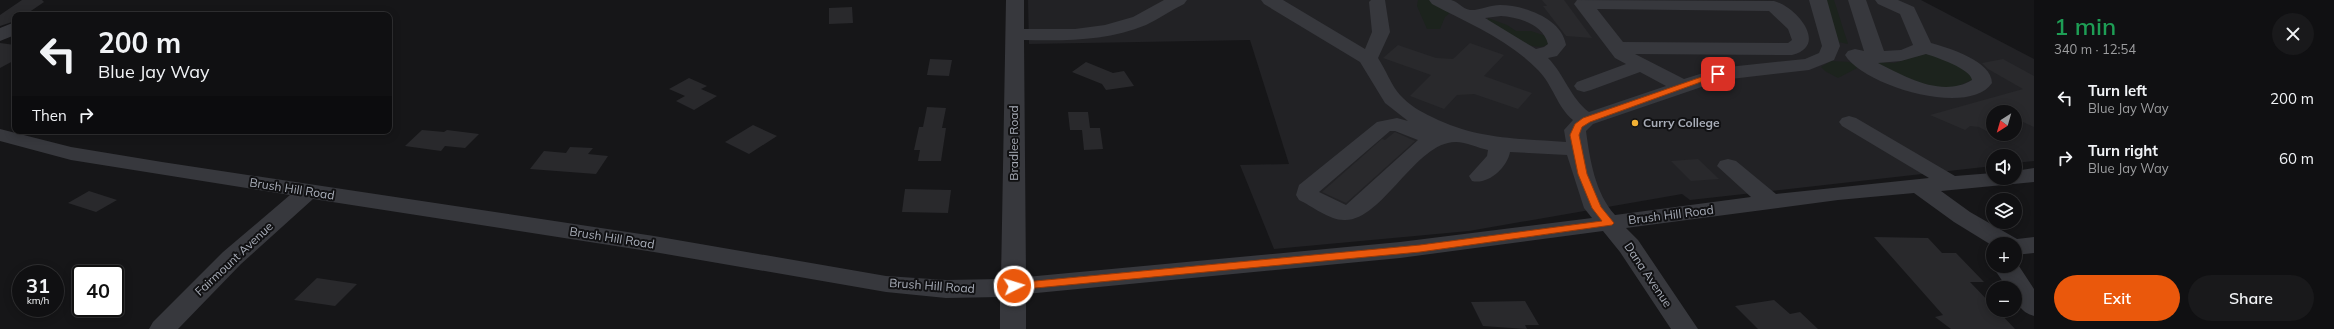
<!DOCTYPE html>
<meta charset="utf-8">
<style>
:root{--surface:#101012;--page:#19191b;--text:#f1f3f6;--muted:#9c9d9f;--line:#303032;--accent:#ea580c}
body{margin:0;font-family:Mulish,sans-serif;background:var(--page);color:var(--text);height:100vh;display:flex;flex-direction:column;font-size:15px;white-space:nowrap}
*{box-sizing:border-box;margin:0}
p{font-size:13px;color:var(--muted)}
.icon{flex:none;width:22px;height:22px;fill:none;stroke:currentColor;stroke-width:2;stroke-linecap:round;stroke-linejoin:round}
.map{position:relative;flex:1;overflow:hidden}
.drawer{display:flex;flex-direction:column;background:var(--surface);width:300px}
.drawer>*{flex:none}
.guide{position:absolute;left:12px;top:12px;width:380px;height:122px;border-radius:8px;box-shadow:0 2px 10px #0003,0 0 0 1px var(--line);background:#101012;color:var(--text);overflow:hidden}
.needle{width:26px;rotate:217deg}
.controls{position:absolute;left:1986px;top:105px;display:grid;gap:8px}
.controls a{display:grid;place-items:center;width:36px;height:36px;border-radius:50%;background:var(--surface);box-shadow:0 2px 10px #0003,0 0 0 1px var(--line);font-size:20px}
.speed{position:absolute;left:12px;top:265px;display:flex;gap:8px;font-size:20px;font-weight:700;text-align:center}
.speed>*{display:grid;place-content:center;width:52px;height:52px;border-radius:50%;background:var(--surface);box-shadow:0 2px 10px #0003,0 0 0 1px var(--line);line-height:1}
.speed small{font-size:10px;font-weight:400}
.speed .limit{border:2px solid #111;border-radius:6px;background:#fff;color:#111}
.pin{position:absolute;display:grid;place-items:center;width:34px;height:34px;color:#fff;margin:-17px;border-radius:8px;box-shadow:0 2px 6px #0006}
.me{position:absolute;width:44px;margin:-22px;rotate:85deg;stroke-linejoin:round;filter:drop-shadow(0 0 3px #0008)}
.turn{display:flex;align-items:center;gap:14px;height:84px;padding:0 20px;font-size:18px}
.turn .icon{width:52px;height:52px;stroke-width:2.5}
.turn b{display:block;font-size:28px;line-height:34px}
.then{display:flex;align-items:center;height:38px;padding:0 20px;background:#0003;gap:8px;font-size:15px}
.round{display:grid;place-items:center;flex:none;width:42px;height:42px;border-radius:21px;background:var(--page)}
.head{display:flex;align-items:center;justify-content:space-between;height:68px;padding:0 20px}
h1{font-size:24px;font-weight:600;line-height:30px;color:#1e9e55}
.action{display:flex;gap:8px;margin-top:auto;padding:8px 20px}
.action a{flex:1;height:46px;border-radius:24px;background:var(--accent);color:#fff;font-size:16px;font-weight:600;line-height:46px;text-align:center}
.action a+a{background:var(--page);color:var(--text)}
ul{padding:0;list-style:none}
li{display:flex;align-items:center;gap:12px;height:60px;padding:0 20px}
li div{flex:1}
li b{display:block;font-size:15px}
li em{font-style:normal}
main{display:flex;flex:1;min-height:0}
.map>svg:first-child{display:block}
.built{fill:#222225;fill-rule:evenodd}
.green{fill:#1c231d}
.building{fill:#29292c}
.lines{fill:none;stroke-linecap:round;stroke-linejoin:round}
.minor{fill:#37383d;fill-rule:evenodd}
.route{fill:#ea580c;stroke:#983908}
.poi-dot{fill:#f2b134;stroke:#111113;stroke-width:1.5}
.labels{text-anchor:middle;stroke-width:4;stroke-linejoin:round;paint-order:stroke}
.poi-label{font-size:12px;font-weight:bold;fill:#a8adb8;stroke:#111113;text-anchor:start}
.street-label{font-size:12px;fill:#a8adb8;stroke:#111113}
</style>
<main>
<div class="map">
<svg width="2034" height="329" viewBox="0 0 2034 329">
<rect width="100%" height="100%" fill="#161618"/>
<path class="built" d="M1028,0H1921L2034,59V161L2015,163V156H1993V166L1690,200L1682,194L1469,231L1274,249L1240,165L1289,164L1250,40L1029,44ZM1993,112H2015V134H1993Z"/>
<g class="green">
<polygon points="1418,0 1430,0 1451,12 1445,17 1440,29 1427,29 1417,6"/>
<polygon points="1825,0 1834,0 1848,44 1839,42"/>
<path d="M1488,18L1507,25L1516,31H1531L1546,36L1548,44C1534,55 1502,31 1488,23Z"/>
<polygon points="1929,53 1966,69 1974,79 1954,88 1929,88 1878,65 1877,62 1894,63"/>
<polygon points="1831,61 1849,62 1859,67 1838,78 1825,71 1821,67"/>
</g>
<g class="building">
<polygon points="22,0 42,0 44,2 25,15 15,15 15,21 0,26 0,15"/>
<polygon points="1542,0 1564,0 1592,38 1566,36 1543,6 1547,6"/>
<polygon points="852,7 853,23 829,24 829,8"/>
<polygon points="0,43 15,45 15,60 0,68"/>
<polygon points="1470,43 1504,55 1484,76 1532,93 1518,109 1474,94 1457,95 1444,109 1410,96 1431,75 1383,58 1398,45 1436,58 1453,59"/>
<polygon points="930,59 952,60 949,76 927,75"/>
<polygon points="2003,59 2034,76 2034,127 2023,122 2015,124 2015,112 1993,112 1993,132 1990,133 1979,127 1970,126 1965,130 1930,115 2023,89 1988,69 1982,63"/>
<polygon points="1086,62 1113,73 1124,71 1134,86 1106,90 1102,84 1072,72"/>
<polygon points="689,78 707,86 701,89 717,96 694,110 676,101 685,96 669,89"/>
<polygon points="927,107 946,108 942,128 946,128 941,161 918,161 920,150 914,150 919,127 923,127"/>
<polygon points="1068,112 1088,112 1090,128 1100,128 1103,149 1084,150 1082,130 1070,130"/>
<polygon points="753,125 777,136 749,154 725,142"/>
<polygon points="422,130 444,132 447,130 479,134 465,148 445,146 441,151 405,146"/>
<polygon points="1395,132 1415,141 1346,203 1322,192 1382,139 1385,140"/>
<polygon points="570,147 593,148 588,154 608,156 596,174 530,169 544,151 566,153"/>
<polygon points="1698,159 1719,179 1691,181 1671,161"/>
<polygon points="905,189 951,190 948,213 902,212"/>
<polygon points="89,191 117,200 96,212 68,203"/>
<polygon points="1874,237 1928,238 1942,253 1956,253 1984,282 1970,282 1993,306 1993,310 1997,310 2015,329 1951,329 1935,317 1943,315"/>
<polygon points="317,278 357,284 335,306 294,300"/>
<polygon points="1774,300 1790,314 1800,312 1818,329 1758,329 1735,306"/>
<polygon points="1525,301 1539,325 1525,325 1527,329 1483,326 1471,302"/>
</g>
<g class="lines">
<g class="minor">
<path d="M1006,0H1024V29H1075L1105,25L1133,17L1164,0H1187L1184,4C1171,10 1159,19 1146,25C1108,41 1065,41 1024,40L1026,277L1400,242L1592,218L1584,208L1567,155L1510,152C1507,168 1488,185 1472,181L1469,176L1487,156L1488,150C1478,148 1466,142 1456,142C1416,141 1382,222 1344,220C1329,220 1312,206 1299,200L1296,195L1299,185L1377,122L1397,118L1408,121L1385,103L1360,62L1264,4L1261,0H1283L1365,49L1372,32L1369,2L1371,0H1385L1390,32L1378,58C1386,70 1391,85 1400,95C1409,105 1421,112 1432,117C1478,140 1517,138 1566,142L1564,130L1573,120C1557,107 1553,85 1538,70C1509,40 1468,23 1432,4L1429,0C1436,0 1444,0 1451,0C1457,1 1463,9 1470,10C1477,11 1491,5 1500,5C1523,5 1562,18 1566,45L1557,56L1548,58C1564,74 1571,99 1589,112L1666,86L1640,72L1591,90L1584,92L1577,90L1574,86L1577,82L1626,64L1615,58L1574,4L1577,0L1774,1C1795,6 1830,45 1792,55L1635,54L1684,79L1719,68L1805,59L1819,53L1822,46L1809,0H1827L1840,46L1834,60L1809,70L1722,80L1593,124L1586,131C1590,160 1595,193 1615,215L1751,197L1717,166L1720,161L1728,159L1736,161L1776,194L1929,178L1842,126L1839,122L1842,118L1849,116L1856,118L1955,176L1993,173V178H2015V171L2034,168V182L1941,191L1970,212L2017,239L2034,237V253L2015,255V244L1993,246L1954,222L1914,193L1838,200L1626,228L1638,240L1698,329H1671L1620,252L1603,231L1400,258L1026,294V329H1000V297L946,298L886,292L654,252L313,199L241,264L178,329H149L153,322L223,252L290,195L71,160L0,141V129L71,147L162,162L654,236L886,276L946,280L1001,279ZM1597,9L1769,11L1788,29L1792,40L1788,43L1623,42ZM1501,16C1518,17 1543,24 1548,44L1544,47L1536,49L1485,18ZM1390,131H1395L1418,140L1346,205L1319,192Z"/>
<path d="M1848,0H1866L1884,51L1901,50L1913,45L1900,14L1878,4L1875,0H1898L1914,7L1931,43C1949,48 1992,61 1992,83C1968,118 1863,85 1845,55L1848,51L1855,49L1864,51ZM1926,54C1936,57 1971,69 1972,80C1942,98 1906,77 1878,63L1901,61Z"/>
<polygon points="15,22 15,35 0,41 0,28"/>
<path d="M2015,260L2034,289V316C2020,312 2015,302 2015,288H2007L1995,270L1996,266H2015Z"/>
</g>
</g>
<polygon class="route" points="1716,72 1723,74 1590,122 1582,127 1579,135 1587,174 1601,207 1614,223 1612,225 1420,252 1014,290 1008,286 1014,283 1420,245 1602,221 1592,208 1578,174 1570,135 1575,124 1583,118"/>
<circle class="poi-dot" cx="1635" cy="123" r="4"/>
<g class="labels">
<g class="poi-label">
<text x="1643" y="127">Curry College</text>
</g>
<g class="street-label">
<text transform="translate(1014 143) rotate(-90)" y="4">Bradlee Road</text>
<text transform="translate(292 189) rotate(9)" y="4">Brush Hill Road</text>
<text transform="translate(1671 215) rotate(-7)" y="4">Brush Hill Road</text>
<text transform="translate(612 238) rotate(9)" y="4">Brush Hill Road</text>
<text transform="translate(234 259) rotate(-43)" y="4">Fairmount Avenue</text>
<text transform="translate(1648 275) rotate(56)" y="4">Dana Avenue</text>
<text transform="translate(932 286) rotate(4)" y="4">Brush Hill Road</text>
</g>
</g>
</svg>
<div class="controls">
<a><svg class="needle" viewBox="-14 -14 28 28"><path d="M0-13l5 13h-10z" fill="#e53935"/><path d="M0 13l5-13h-10z" fill="#9c9d9f"/></svg></a>
<a><svg class="icon" aria-label="sound" viewBox="0 0 24 24"><path d="M4 9h4l5-4v14l-5-4H4zM17 9q2 3 0 6"/></svg></a>
<a><svg class="icon" aria-label="layers" viewBox="0 0 24 24"><path d="M12 4l9 5-9 5-9-5zM3 14l9 5 9-5"/></svg></a>
<a>+</a>
<a>−</a>
</div>
<div class="speed"><div>31<small>km/h</small></div><div class="limit">40</div></div>
<div class="pin" style="left:1718px;top:74px;background:#d93025"><svg class="icon" aria-label="arrive" viewBox="0 0 24 24"><path d="M6 21V4h12l-3 4 3 4H6"/></svg></div>
<svg class="me" style="left:1014px;top:286px" viewBox="-20 -20 40 40"><circle r="17" fill="#ea580c" stroke="#fff" stroke-width="3"/><path d="M0-11L8 9 0 5-8 9z" fill="#fff"/></svg>
<div class="guide">
<div class="turn"><svg class="icon" aria-label="left" viewBox="0 0 24 24"><path d="M17 20v-9H6M10 6l-5 5 5 5"/></svg><div><b>200 m</b>Blue Jay Way</div></div>
<div class="then">Then<svg class="icon" aria-label="right" viewBox="0 0 24 24"><path d="M7 20v-9h11M14 6l5 5-5 5"/></svg></div>
</div>
</div>
<section class="drawer">
<div class="head"><div><h1>1 min</h1><p>340 m · 12:54</p></div><a class="round"><svg class="icon" aria-label="close" viewBox="0 0 24 24"><path d="M6 6l12 12M18 6L6 18"/></svg></a></div>
<ul>
<li><svg class="icon" aria-label="left" viewBox="0 0 24 24"><path d="M17 20v-9H6M10 6l-5 5 5 5"/></svg><div><b>Turn left</b><p>Blue Jay Way</p></div><em>200 m</em></li>
<li><svg class="icon" aria-label="right" viewBox="0 0 24 24"><path d="M7 20v-9h11M14 6l5 5-5 5"/></svg><div><b>Turn right</b><p>Blue Jay Way</p></div><em>60 m</em></li>
</ul>
<div class="action"><a>Exit</a><a>Share</a></div>
</section>
</main>
